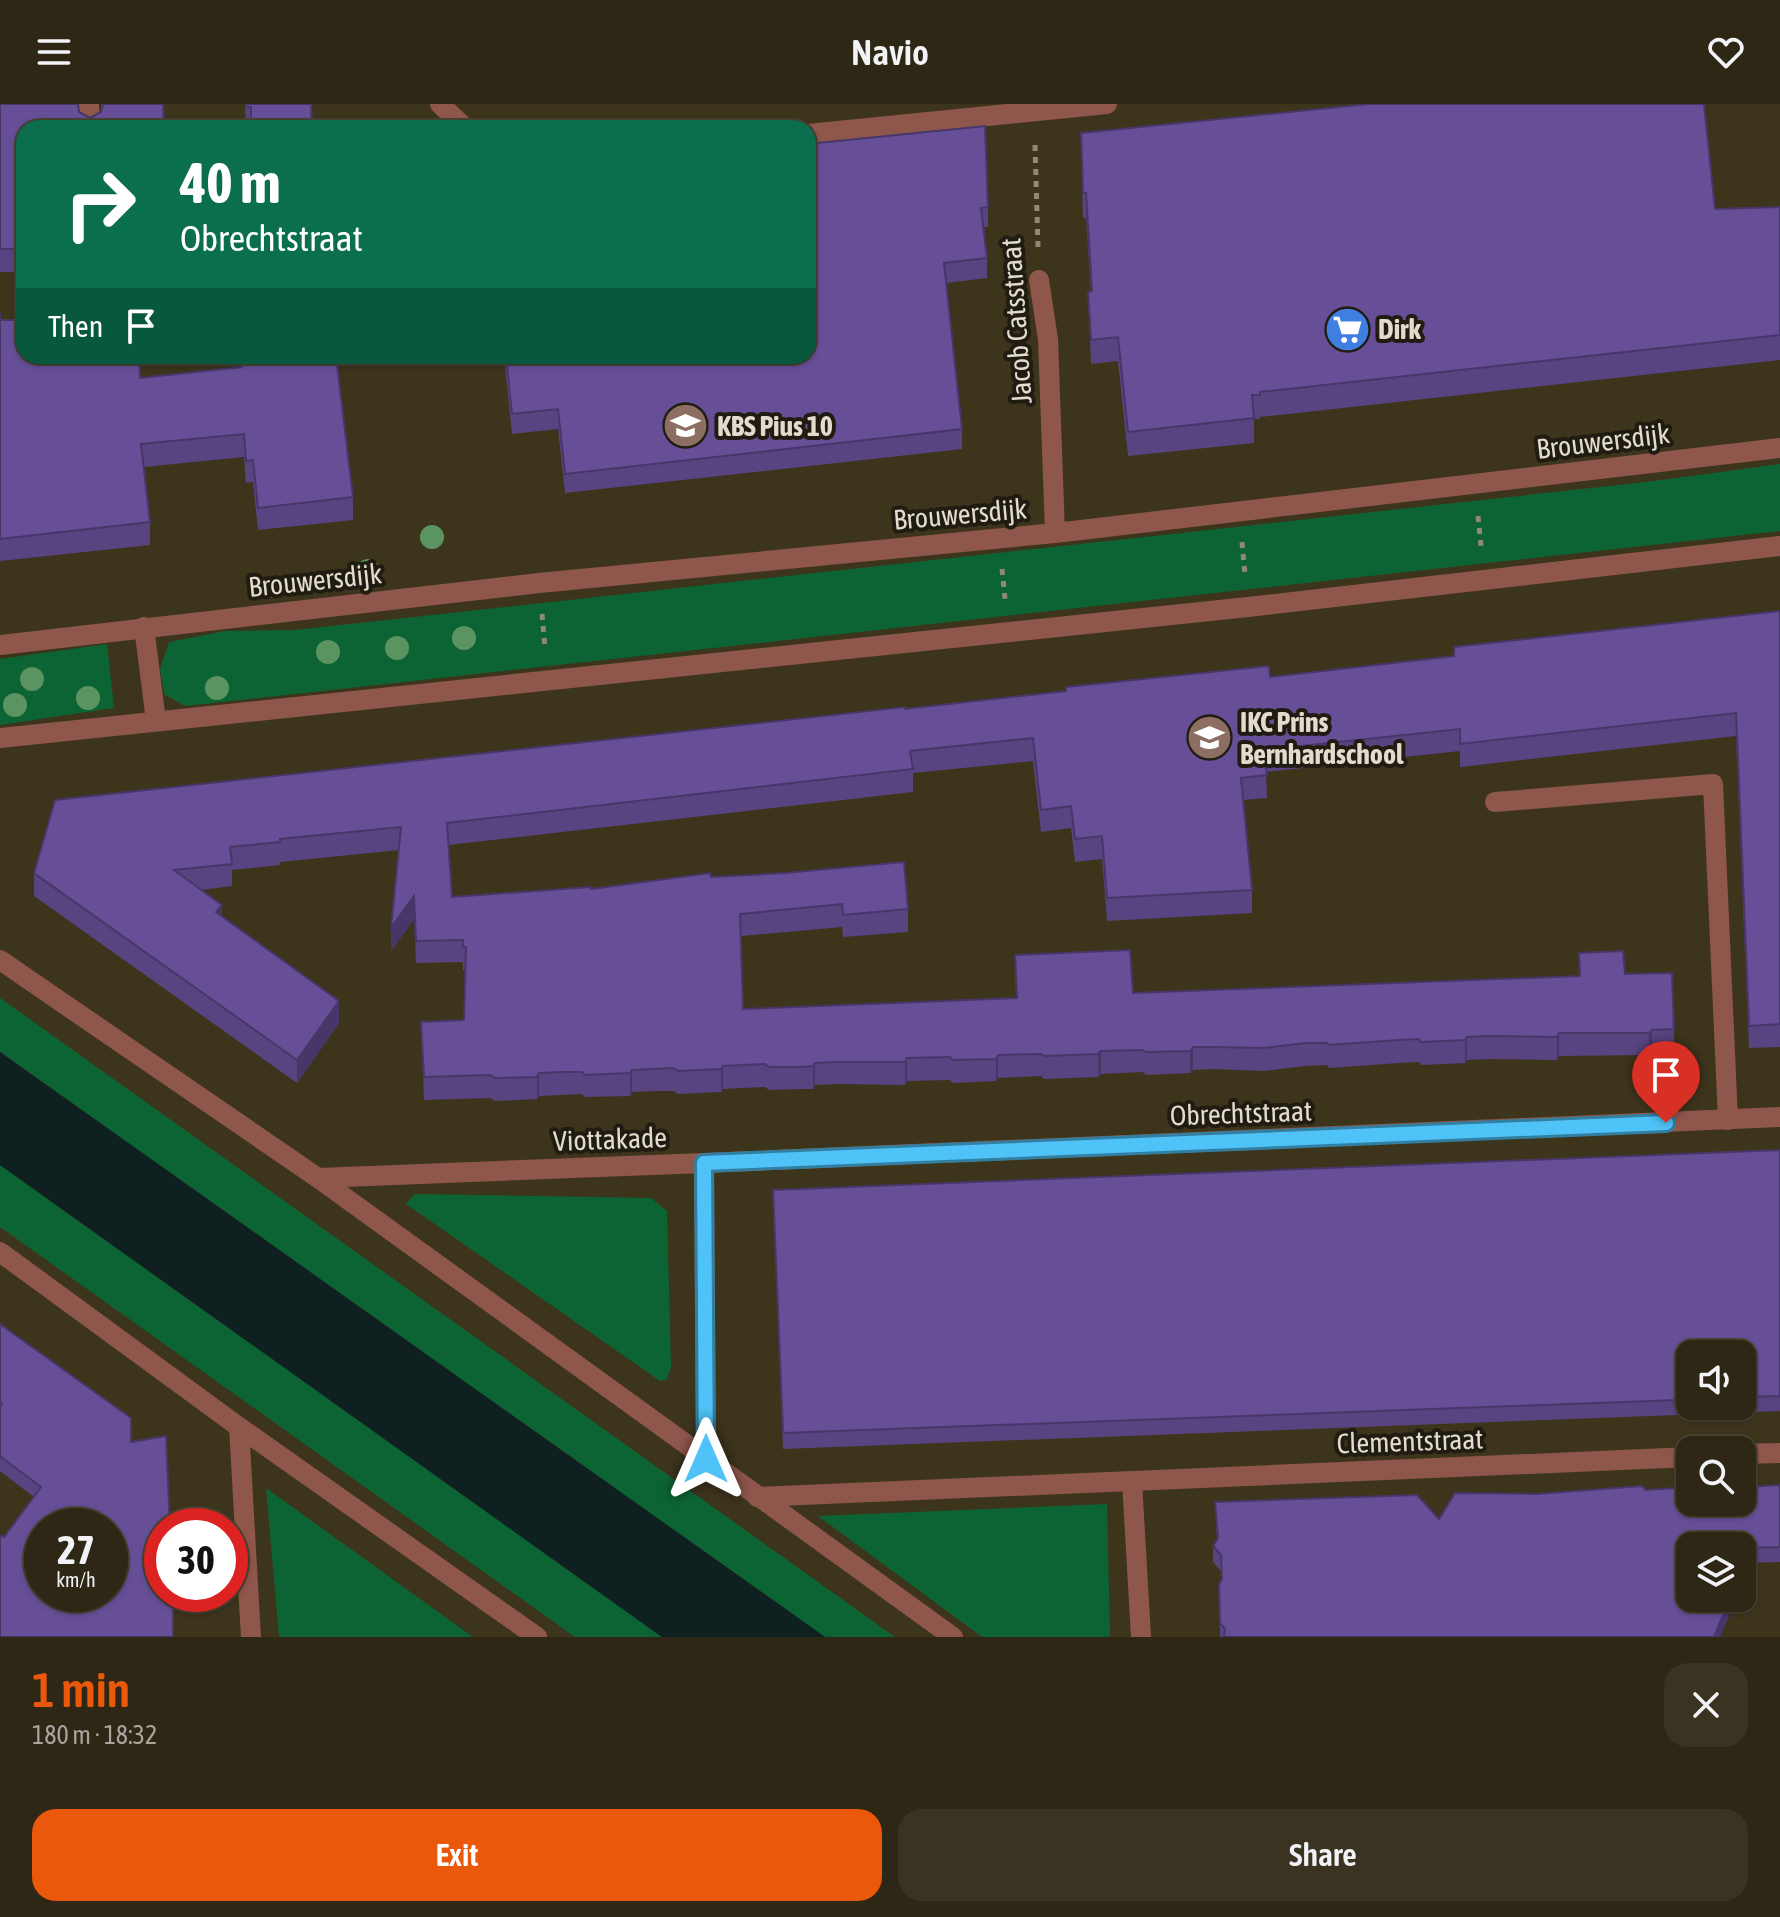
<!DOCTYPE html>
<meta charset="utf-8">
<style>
:root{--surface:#2e2715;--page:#3a3322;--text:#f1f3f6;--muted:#a7a5a0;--line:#494434;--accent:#ea580c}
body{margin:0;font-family:"Asap Condensed",sans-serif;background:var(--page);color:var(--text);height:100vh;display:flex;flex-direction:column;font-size:30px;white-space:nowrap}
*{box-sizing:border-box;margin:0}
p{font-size:26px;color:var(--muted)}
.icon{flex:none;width:44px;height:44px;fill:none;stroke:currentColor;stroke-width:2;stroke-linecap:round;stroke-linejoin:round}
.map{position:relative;height:1533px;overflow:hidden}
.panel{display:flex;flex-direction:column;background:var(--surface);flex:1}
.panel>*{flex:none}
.hud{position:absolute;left:16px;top:16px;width:800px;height:244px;border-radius:24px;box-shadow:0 2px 6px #0004,0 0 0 2px var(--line);background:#0b6e4f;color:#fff;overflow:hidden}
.fabs{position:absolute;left:1676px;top:1236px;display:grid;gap:16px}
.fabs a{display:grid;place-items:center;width:80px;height:80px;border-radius:16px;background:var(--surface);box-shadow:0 2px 6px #0004,0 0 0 2px var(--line);font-size:40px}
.speed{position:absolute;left:24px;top:1404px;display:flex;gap:16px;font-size:40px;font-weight:700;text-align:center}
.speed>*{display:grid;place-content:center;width:104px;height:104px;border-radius:50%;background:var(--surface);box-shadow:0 2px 6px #0004,0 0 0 2px var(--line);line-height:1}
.speed small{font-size:20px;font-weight:400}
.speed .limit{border:12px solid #d22;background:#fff;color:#111}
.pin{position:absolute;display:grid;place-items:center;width:68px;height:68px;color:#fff;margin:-82px -34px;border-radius:50% 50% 50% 0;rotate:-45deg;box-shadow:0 0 8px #0007}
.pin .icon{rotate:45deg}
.me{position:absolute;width:88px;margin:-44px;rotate:0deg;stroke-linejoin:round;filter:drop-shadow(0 0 6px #0008)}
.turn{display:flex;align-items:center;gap:28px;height:168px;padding:0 32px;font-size:36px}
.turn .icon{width:104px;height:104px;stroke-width:2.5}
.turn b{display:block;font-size:56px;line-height:68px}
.then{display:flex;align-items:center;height:76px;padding:0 32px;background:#0003;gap:16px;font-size:30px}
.round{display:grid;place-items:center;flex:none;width:84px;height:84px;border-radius:24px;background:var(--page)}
.headline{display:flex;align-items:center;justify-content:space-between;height:136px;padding:0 32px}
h1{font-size:48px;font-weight:600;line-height:60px;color:var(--accent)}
.action{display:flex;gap:16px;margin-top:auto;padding:16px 32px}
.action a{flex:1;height:92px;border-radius:24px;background:var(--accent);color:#fff;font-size:32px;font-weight:600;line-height:92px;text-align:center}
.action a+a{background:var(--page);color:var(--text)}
header{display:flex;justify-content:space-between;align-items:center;height:104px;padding:0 32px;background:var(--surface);font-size:36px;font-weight:600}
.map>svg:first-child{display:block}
.green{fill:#0c6435}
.water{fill:#0f2021}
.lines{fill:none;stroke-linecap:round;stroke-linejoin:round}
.path{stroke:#908976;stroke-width:5;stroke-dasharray:6 6;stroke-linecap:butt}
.service{stroke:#8f564c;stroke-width:20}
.minor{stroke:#8f564c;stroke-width:20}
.tertiary{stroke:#8f564c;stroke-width:20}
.tree{fill:#5b9361}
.wall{fill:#584481}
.shaded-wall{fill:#473769}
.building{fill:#664f96;stroke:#473769;stroke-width:2;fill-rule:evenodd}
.route-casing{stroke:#337fa1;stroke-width:20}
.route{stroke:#4fc3f7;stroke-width:14}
.labels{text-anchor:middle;stroke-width:8;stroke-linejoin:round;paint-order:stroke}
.street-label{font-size:28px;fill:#e2dcce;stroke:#201c12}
.poi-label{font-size:28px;font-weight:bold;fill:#e2dcce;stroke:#201c12;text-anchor:start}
</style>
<header><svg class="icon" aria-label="menu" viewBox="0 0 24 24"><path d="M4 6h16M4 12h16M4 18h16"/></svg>Navio<svg class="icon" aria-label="heart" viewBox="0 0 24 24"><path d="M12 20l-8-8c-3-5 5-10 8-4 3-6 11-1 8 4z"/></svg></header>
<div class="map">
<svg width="1780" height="1533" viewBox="0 0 1780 1533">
<rect width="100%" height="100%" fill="#3d341c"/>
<g class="green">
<polygon points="1780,360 1780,427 185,602 164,590 160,565 169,538 225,527 295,526 1646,378"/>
<polygon points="107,540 114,604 0,621 0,555"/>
<polygon points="0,894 895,1533 825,1533 0,948"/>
<polygon points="0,1061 662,1533 575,1533 0,1123"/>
<polygon points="414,1090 651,1094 667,1107 671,1263 667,1275 660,1277 406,1100"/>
<polygon points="266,1384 473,1533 279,1533"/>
<polygon points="1107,1400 1110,1533 982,1533 818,1412"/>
</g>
<polygon class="water" points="0,948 825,1533 662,1533 0,1061"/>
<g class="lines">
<g class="path">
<polyline points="1035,41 1038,143"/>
<polyline points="1478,412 1481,442"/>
<polyline points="1242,438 1245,471"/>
<polyline points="1002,465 1005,495"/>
<polyline points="542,510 545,544"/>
</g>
<g class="service">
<polyline points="89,0 90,24"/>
<polyline points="1495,698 1713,680 1728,1016"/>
</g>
<g class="minor">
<polyline points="440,0 465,24"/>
<polyline points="808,30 1107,0"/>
<polyline points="1039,176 1048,235 1055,429"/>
<polyline points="144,523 156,617"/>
<polyline points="704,1059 1780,1013"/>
<polyline points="318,1074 704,1059 706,1355"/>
<polyline points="239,1323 251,1533"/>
<polyline points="1742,1350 1780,1349"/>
<polyline points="1132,1377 1690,1353"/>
<polyline points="757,1393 1132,1377 1141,1533"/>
</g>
<g class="tertiary">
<polyline points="0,541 539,479 1055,429 1780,344"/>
<polyline points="0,634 1248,503 1780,442"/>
<polyline points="0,856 318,1074 953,1533"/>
<polyline points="0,1148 239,1323 537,1533"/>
</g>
</g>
<g class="tree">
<circle cx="432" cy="433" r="12"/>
<circle cx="368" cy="467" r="12"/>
<circle cx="464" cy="534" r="12"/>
<circle cx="397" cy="544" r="12"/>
<circle cx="328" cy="548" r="12"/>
<circle cx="32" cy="575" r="12"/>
<circle cx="217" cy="584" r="12"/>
<circle cx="88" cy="594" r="12"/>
<circle cx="15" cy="601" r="12"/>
</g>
<g class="wall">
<polygon points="0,0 79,8 90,14 101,8 101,0 163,0 164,24 24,24 24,168 0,168"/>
<polygon points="245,0 311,0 251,23 246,23"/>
<polygon points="1081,29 1715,105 1780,103 1780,256 1260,313 1260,315 1254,315 1254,339 1128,352 1118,257 1091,260 1088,188 1091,187 1086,114 1083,114"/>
<polygon points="808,40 988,103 988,123 984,123 987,154 987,174 946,179 962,325 962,345 565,389 558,325 512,330 504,252 808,252"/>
<polygon points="0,209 0,216 140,274 240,263 240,252 336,252 353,393 353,416 258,426 253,378 246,379 244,353 144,363 150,418 150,441 0,457"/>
<polygon points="1780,507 1780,943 1749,944 1736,632 1460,663 1460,647 1266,668 1267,694 1243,696 1252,786 1252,809 1107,817 1102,755 1075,758 1071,724 1041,728 1033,657 913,669 913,688 448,741 452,793 591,785 711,773 908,805 908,828 843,833 842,823 741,832 743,905 1016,894 1015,851 1133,889 1579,872 1579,849 1625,870 1674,925 1674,948 1652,948 1649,951 1559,952 1557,956 1490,955 1467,956 1465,959 1421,961 1419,958 1399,959 1329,964 1327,961 1306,962 1263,967 1214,965 1193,966 1190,969 1146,971 1143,968 1101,970 1098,973 1044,975 1041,972 998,974 996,977 953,979 950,976 907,977 905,981 838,980 815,981 813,985 801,985 769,986 765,983 723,985 721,988 678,990 674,987 654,987 632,988 630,992 585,993 582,990 562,991 539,992 537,995 495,997 490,994 424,996 421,918 464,916 465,866 463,866 463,858 416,859 414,815 391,847 399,746 280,758 280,761 232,766 232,782 201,786 222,812 339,919 297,979 34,792 34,769 905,605 1270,573 1454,552"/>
<polygon points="1780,1046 1780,1307 1706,1310 1699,1302 1742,1302 1742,1250 1690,1250 1677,1311 783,1345 773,1086"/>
<polygon points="0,1220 131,1314 4,1433 34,1393 0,1367"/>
<polygon points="1780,1381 1780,1458 1742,1459 1742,1442 1690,1442 1729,1512 1720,1533 1220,1533 1219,1481 1221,1476 1221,1467 1213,1458 1213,1442 1217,1436 1215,1398 1439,1415 1537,1390 1646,1386 1709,1401 1747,1383"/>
</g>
<g class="shaded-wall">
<polygon points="414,792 414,815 391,847 391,824"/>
<polygon points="222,801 222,823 216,808"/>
<polygon points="339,897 339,919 297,979 297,956"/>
<polygon points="1652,926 1652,948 1649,951 1649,929"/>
<polygon points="1559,929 1559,952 1557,956 1557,933"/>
<polygon points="1467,933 1467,956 1465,959 1465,936"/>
<polygon points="1193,943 1193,966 1190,969 1190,947"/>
<polygon points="1101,947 1101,970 1098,973 1098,950"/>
<polygon points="998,951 998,974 996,977 996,955"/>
<polygon points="907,954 907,977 905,981 905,958"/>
<polygon points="815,959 815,981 813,985 813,962"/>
<polygon points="723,962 723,985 721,988 721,965"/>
<polygon points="632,966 632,988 630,992 630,969"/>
<polygon points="539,969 539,992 537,995 537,973"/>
<polygon points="1690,1282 1690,1297 1677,1311 1677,1296"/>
<polygon points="1729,1497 1729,1512 1720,1533 1714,1533"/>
</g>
<g class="building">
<polygon points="0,0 78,0 79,8 90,14 101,8 103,0 163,0 164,24 24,24 24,145 0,145"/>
<polygon points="246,0 311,0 312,24 251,24 251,3 246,3"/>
<polygon points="1369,0 1704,0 1715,105 1780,103 1780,231 1260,288 1260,291 1252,291 1254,314 1128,328 1118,233 1091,236 1088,188 1092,187 1086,89 1083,89 1081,29"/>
<polygon points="985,22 988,103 981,104 987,154 944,159 962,325 565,370 558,305 512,310 506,252 808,252 808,40"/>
<polygon points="0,209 0,216 24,216 24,252 139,252 140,274 242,263 241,252 336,252 353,393 258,404 253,356 246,357 244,330 141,340 150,418 0,435"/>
<polygon points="1780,507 1780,920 1749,922 1736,609 1460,640 1460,625 1264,646 1267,671 1241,674 1252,786 1107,794 1102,732 1075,735 1071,702 1041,706 1033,634 910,647 913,665 447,719 452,793 591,783 591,785 710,769 711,773 785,769 904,758 908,805 843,811 842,800 740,810 743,905 1017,894 1015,851 1130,846 1133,889 1580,872 1579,849 1623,847 1625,870 1672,869 1674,925 1652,926 1649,929 1559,929 1557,933 1490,932 1467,933 1465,936 1421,938 1419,935 1399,936 1329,941 1327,939 1306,939 1263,944 1214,943 1193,943 1190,947 1146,948 1143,946 1101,947 1098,950 1044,952 1041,950 998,951 996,955 953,956 950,953 907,954 905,958 838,958 815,959 813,962 801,963 769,963 765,960 723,962 721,965 678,967 674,964 654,965 632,966 630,969 585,971 582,968 562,968 539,969 537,973 495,974 490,971 424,973 421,918 464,916 466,843 463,843 463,836 416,837 414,792 391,824 401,723 280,735 280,738 230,743 232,760 174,766 222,801 216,808 339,897 297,956 34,769 55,696 905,603 905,605 1066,587 1066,583 1269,562 1270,573 1454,552 1454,543"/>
<polygon points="1780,1046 1780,1292 1742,1293 1742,1250 1690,1250 1690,1282 1677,1296 783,1329 773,1086"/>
<path d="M0,1220L131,1314V1338L166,1332L170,1422H162V1490H173V1533H0V1431L4,1433L41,1383L0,1352V1303L2,1300L0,1299ZM42,1422H110V1490H42Z"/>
<polygon points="1688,1373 1690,1375 1690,1398 1707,1398 1709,1401 1712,1398 1742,1398 1742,1378 1747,1383 1780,1381 1780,1443 1742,1444 1742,1442 1690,1442 1690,1494 1729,1494 1729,1497 1714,1533 1224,1533 1225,1525 1220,1519 1219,1481 1222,1475 1221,1451 1213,1442 1218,1434 1215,1398 1417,1391 1439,1415 1455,1389 1537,1390 1642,1382 1646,1386 1678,1384"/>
</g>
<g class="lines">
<defs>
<polyline id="route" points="706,1355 704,1059 1666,1019"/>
</defs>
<use href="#route" class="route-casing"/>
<use href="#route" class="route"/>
</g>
<defs>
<symbol id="supermarket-disc" viewBox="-11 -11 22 22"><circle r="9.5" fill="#3f7fe0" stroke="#201c12"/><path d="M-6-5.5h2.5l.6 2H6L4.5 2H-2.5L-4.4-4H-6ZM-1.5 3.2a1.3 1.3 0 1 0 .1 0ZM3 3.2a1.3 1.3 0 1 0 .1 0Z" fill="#fff"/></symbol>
<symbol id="school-disc" viewBox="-11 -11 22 22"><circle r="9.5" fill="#8d6e63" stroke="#201c12"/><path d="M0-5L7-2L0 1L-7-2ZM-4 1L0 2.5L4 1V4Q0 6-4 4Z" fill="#fff"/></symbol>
</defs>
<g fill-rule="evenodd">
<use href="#supermarket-disc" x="1322" y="200" width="51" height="51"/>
<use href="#school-disc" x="660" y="296" width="51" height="51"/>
<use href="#school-disc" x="1184" y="608" width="51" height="51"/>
</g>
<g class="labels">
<g class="street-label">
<text transform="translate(1016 217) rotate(-94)" y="10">Jacob Catsstraat</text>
<text transform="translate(1603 337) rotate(-7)" y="10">Brouwersdijk</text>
<text transform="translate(960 410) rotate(-5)" y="10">Brouwersdijk</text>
<text transform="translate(315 476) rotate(-6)" y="10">Brouwersdijk</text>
<text transform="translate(1241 1009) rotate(-2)" y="10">Obrechtstraat</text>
<text transform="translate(610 1035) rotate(-2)" y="10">Viottakade</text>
<text transform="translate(1410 1337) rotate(-2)" y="10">Clementstraat</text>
</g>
<g class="poi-label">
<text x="1378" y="235">Dirk</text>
<text x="717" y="332">KBS Pius 10</text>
<text x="1240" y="628">IKC Prins<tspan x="1240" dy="32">Bernhardschool</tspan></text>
</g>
</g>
</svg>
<div class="fabs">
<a><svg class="icon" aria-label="sound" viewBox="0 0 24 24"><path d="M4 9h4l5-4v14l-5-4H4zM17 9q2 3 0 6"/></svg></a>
<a><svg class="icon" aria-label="search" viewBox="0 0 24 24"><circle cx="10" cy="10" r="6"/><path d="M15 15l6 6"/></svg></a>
<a><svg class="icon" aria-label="layers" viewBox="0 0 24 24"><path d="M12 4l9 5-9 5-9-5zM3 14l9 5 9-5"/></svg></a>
</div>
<div class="speed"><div>27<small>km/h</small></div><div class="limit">30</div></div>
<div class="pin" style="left:1666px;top:1019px;background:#d93025"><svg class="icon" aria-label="arrive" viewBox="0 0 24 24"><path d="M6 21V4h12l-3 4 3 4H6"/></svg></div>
<svg class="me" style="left:706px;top:1355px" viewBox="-20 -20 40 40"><path d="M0-17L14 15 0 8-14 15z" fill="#4fc3f7" stroke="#fff" stroke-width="4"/></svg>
<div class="hud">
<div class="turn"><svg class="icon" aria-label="right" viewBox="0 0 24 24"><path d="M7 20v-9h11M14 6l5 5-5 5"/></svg><div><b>40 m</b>Obrechtstraat</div></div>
<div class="then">Then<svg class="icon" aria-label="arrive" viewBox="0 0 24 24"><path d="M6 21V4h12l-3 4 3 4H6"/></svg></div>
</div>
</div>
<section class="panel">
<div class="headline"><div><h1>1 min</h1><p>180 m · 18:32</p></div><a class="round"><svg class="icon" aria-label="close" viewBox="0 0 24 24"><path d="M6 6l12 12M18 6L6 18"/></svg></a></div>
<div class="action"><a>Exit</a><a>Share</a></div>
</section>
